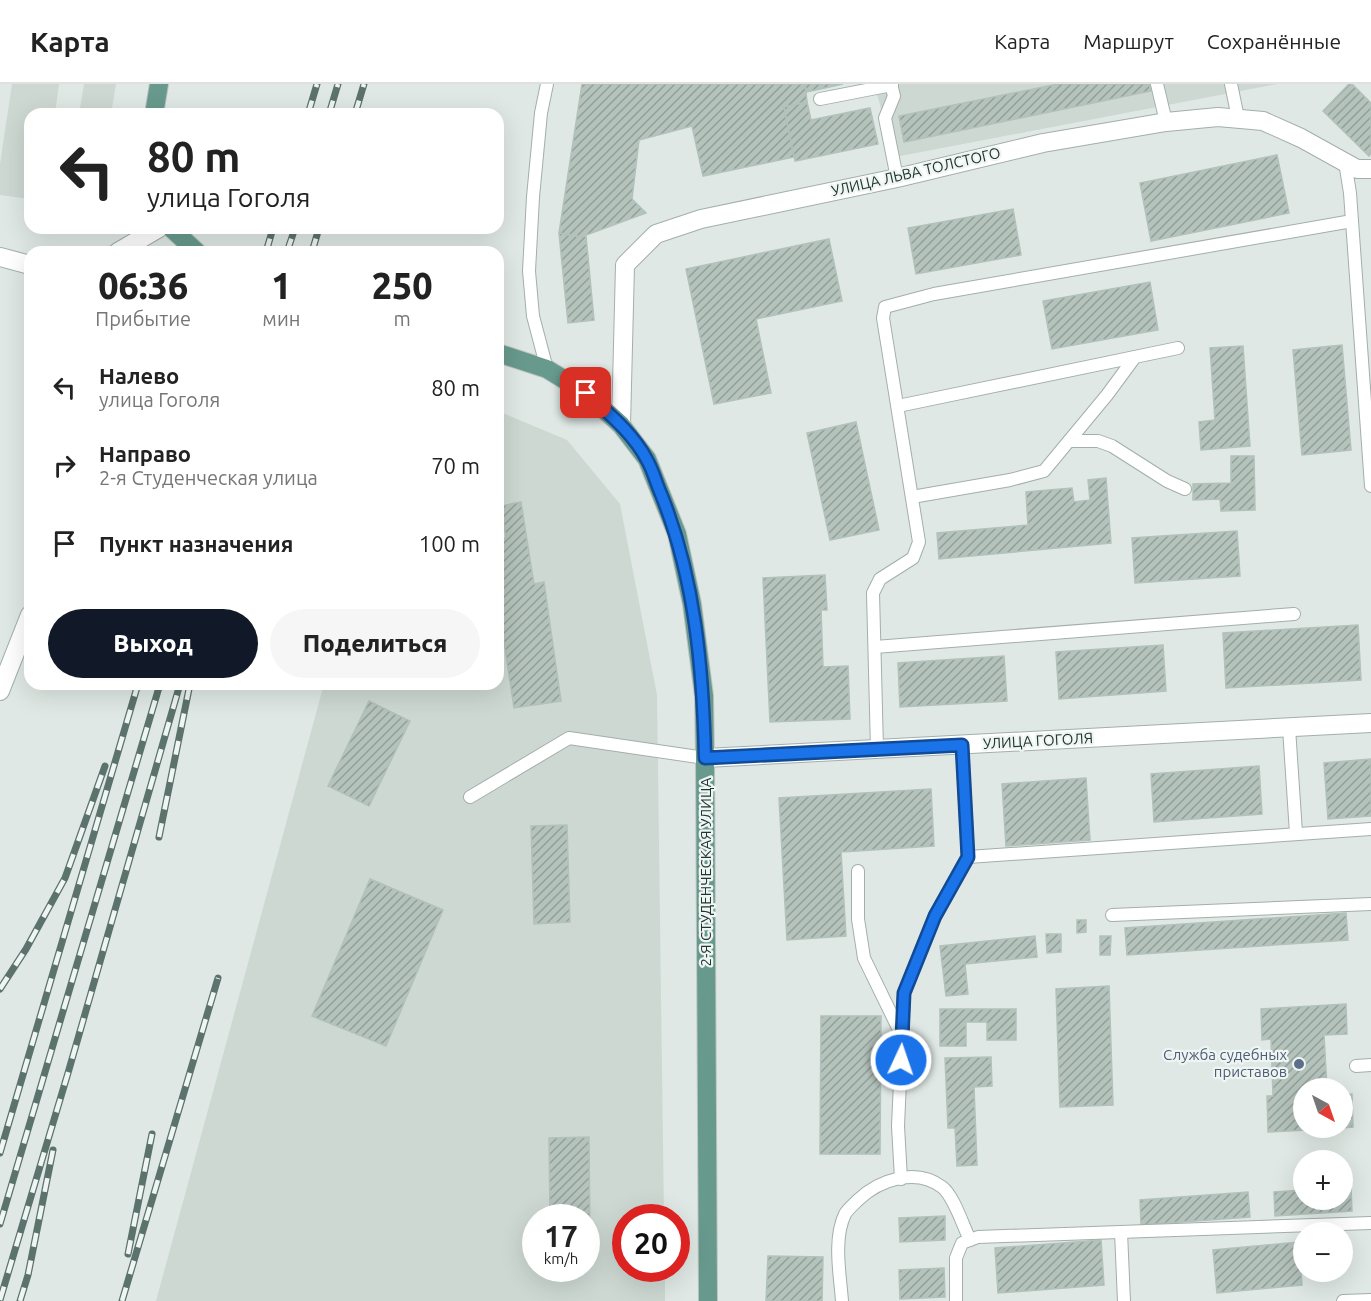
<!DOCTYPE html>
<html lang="ru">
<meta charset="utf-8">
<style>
:root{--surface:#fff;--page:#f6f6f6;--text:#222;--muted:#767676;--line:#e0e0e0;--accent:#111827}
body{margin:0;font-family:Ubuntu,sans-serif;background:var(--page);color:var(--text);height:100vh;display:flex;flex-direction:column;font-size:22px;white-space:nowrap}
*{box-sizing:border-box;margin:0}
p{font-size:20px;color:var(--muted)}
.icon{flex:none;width:33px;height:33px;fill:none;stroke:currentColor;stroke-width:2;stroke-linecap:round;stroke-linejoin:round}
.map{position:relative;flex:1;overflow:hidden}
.panel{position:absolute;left:24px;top:162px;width:480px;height:444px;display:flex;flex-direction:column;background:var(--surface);border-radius:18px;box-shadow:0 6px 24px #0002}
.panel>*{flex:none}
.hud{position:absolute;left:24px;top:24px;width:480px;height:126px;border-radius:18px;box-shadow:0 6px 24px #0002;background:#fff;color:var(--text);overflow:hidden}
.needle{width:39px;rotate:140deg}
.buttons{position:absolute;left:1293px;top:994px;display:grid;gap:12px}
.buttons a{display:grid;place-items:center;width:60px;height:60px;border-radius:50%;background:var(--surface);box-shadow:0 6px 24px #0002;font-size:30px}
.speed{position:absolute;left:522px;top:1120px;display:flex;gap:12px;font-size:30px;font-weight:700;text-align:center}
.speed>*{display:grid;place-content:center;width:78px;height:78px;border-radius:50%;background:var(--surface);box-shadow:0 6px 24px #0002;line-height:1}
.speed small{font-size:15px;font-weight:400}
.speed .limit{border:9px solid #d22;background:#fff;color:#111}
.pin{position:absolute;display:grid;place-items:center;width:51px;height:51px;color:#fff;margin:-26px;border-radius:12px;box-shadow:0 3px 9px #0006}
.me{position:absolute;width:66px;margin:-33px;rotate:3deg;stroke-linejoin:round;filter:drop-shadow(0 0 4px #0008)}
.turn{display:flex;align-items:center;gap:21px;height:126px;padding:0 24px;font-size:27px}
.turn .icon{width:78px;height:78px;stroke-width:2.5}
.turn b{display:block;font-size:42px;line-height:51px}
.eta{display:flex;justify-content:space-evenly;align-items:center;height:102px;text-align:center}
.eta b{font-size:36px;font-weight:800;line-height:42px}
.action{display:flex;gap:12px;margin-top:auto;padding:12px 24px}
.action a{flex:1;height:69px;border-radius:36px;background:var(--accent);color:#fff;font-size:24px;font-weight:800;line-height:69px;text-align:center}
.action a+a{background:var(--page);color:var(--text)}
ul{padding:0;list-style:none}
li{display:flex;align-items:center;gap:18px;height:78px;padding:0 24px}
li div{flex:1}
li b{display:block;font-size:22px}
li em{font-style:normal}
header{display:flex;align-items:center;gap:36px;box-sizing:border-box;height:84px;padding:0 30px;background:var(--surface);border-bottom:2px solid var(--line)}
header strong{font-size:28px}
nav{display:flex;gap:33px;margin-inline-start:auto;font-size:21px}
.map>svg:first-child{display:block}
.built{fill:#cdd8d3;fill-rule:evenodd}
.building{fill:url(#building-hatch);stroke:#b2c1bb;stroke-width:1.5}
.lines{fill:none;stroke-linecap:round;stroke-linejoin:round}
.lane-casing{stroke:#a3afab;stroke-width:14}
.street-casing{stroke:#a3afab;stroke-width:20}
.primary-casing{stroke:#bdc3c1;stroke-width:20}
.lane{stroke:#fff;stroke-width:12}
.street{stroke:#fff;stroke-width:18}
.primary{stroke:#68998d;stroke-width:18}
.rail-casing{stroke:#5c726c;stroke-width:7}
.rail{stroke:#eff5f2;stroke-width:4.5;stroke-dasharray:14;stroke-linecap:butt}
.route-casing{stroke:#114b97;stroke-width:15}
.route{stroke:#1a73e8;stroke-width:10}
.service-dot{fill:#5c6f8a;stroke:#eff5f2;stroke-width:2}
.labels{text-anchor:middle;stroke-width:4.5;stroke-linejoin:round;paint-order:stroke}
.street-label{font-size:15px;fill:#223631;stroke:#eff5f2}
.service-label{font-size:15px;fill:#4e5e75;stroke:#eff5f2;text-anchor:end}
</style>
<header>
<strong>Карта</strong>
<nav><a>Карта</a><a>Маршрут</a><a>Сохранённые</a></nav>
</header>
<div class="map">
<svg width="1371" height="1217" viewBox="0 0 1371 1217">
<defs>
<pattern id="building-hatch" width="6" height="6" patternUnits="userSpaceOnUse" patternTransform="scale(1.5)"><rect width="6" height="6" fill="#b5c3bd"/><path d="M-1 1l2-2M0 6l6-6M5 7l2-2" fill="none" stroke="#939f9a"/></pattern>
</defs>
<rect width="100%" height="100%" fill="#dfe8e4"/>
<g class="built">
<polygon points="12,0 59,0 55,30 30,30 30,115 0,111 0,80"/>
<polygon points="84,0 116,0 111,30 79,30"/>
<polygon points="874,0 1277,0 895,73"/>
<path d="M498,327L567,356L620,420L657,611L664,1134H626V1185H665V1217H156L324,600H498ZM536,1134H586V1185H536Z"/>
</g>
<g class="building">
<polygon points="582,0 805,0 807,18 784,23 794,73 703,92 692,42 639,56 632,115 646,129 581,153 559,149"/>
<polygon points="805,0 843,0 806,8"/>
<polygon points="1058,0 1149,0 1151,7 904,58 899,32"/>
<polygon points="1349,0 1352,0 1371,19 1371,69 1369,72 1323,27"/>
<polygon points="807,18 811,36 870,24 878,60 795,77 784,23"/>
<polygon points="1277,71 1289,129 1151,157 1140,99"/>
<polygon points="1013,125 1021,171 916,190 908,144"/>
<polygon points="559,149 581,153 586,152 594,236 568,239"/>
<polygon points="829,155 842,217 756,235 771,309 714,320 686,185"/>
<polygon points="1150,198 1158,246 1052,265 1043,217"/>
<polygon points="1342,261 1351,366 1302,371 1293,266"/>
<polygon points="1243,262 1250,362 1201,366 1199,338 1215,336 1210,264"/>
<polygon points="856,338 879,446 830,456 807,349"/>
<polygon points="1231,372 1254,372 1255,426 1221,427 1220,415 1193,416 1193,400 1231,399"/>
<polygon points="1106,394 1111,459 939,475 937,449 1028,441 1026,408 1072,404 1074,418 1090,416 1088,396"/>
<polygon points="521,418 534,500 544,498 561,617 514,624 498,519 498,455 506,454 501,422"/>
<polygon points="1237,447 1240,492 1135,499 1132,454"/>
<polygon points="825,491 827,526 821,526 823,583 848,582 850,635 770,638 763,494"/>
<polygon points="1358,541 1361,596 1226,604 1223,549"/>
<polygon points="1163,561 1166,607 1059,615 1056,568"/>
<polygon points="1004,572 1007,617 900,623 898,579"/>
<polygon points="369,617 410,637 369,722 328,702"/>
<polygon points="1371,675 1371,732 1328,735 1324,679"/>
<polygon points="1259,682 1262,730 1154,738 1151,690"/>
<polygon points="1086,694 1090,756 1006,762 1002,700"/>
<polygon points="931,705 934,762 841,768 846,852 787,856 779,714"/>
<polygon points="567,741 570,838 534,840 531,742"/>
<polygon points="370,795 443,826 386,962 312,932"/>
<polygon points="1346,829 1348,856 1127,871 1125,844"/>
<polygon points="1077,836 1086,836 1086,848 1077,849"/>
<polygon points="1046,850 1061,850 1061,868 1047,869"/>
<polygon points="1035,852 1037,873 965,880 968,910 946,912 940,862"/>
<polygon points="1100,852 1111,852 1110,871 1100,871"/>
<polygon points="1109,902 1113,1021 1060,1023 1056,905"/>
<polygon points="1346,920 1347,950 1324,951 1327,1005 1304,1005 1304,1044 1342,1044 1268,1048 1267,1012 1273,1012 1271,955 1262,956 1261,925"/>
<polygon points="940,925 1016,925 1016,956 987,956 987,938 966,938 966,962 940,962"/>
<polygon points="821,932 881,932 880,1070 820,1070"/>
<polygon points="991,973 992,1002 974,1003 977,1081 957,1082 955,1044 948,1044 945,974"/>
<polygon points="1352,1010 1353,1043 1342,1044 1342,1011"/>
<polygon points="589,1053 590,1152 586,1152 586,1134 550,1134 549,1054"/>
<polygon points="1342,1104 1351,1104 1352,1127 1275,1132 1274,1108 1304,1106 1304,1116 1342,1116"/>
<polygon points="1248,1108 1250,1133 1141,1141 1140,1116"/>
<polygon points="945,1132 945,1156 900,1158 899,1134"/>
<polygon points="1101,1156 1104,1201 998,1209 995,1164"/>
<polygon points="1299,1158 1302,1201 1217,1209 1213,1166"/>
<polygon points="768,1172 823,1173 822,1217 766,1217"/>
<polygon points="944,1184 945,1213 900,1215 899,1186"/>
</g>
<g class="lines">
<defs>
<g id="lane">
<polyline points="547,0 541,29 533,113 529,187 533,232 547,285"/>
<polyline points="891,0 894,12 885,34 897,94"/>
<polyline points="1157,0 1166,38"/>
<polyline points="1231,0 1238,34"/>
<polyline points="820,15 892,1"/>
<polyline points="1345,78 1350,109 1371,402"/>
<polyline points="898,322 1178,264"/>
<polyline points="1069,357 1098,357 1112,362 1167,397 1185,405"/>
<polyline points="912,413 1010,396 1044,387 1107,311 1135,273"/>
<polyline points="875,563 1294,530"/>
<polyline points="1289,644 1296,749"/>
<polyline points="877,665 873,509 880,495 913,474 919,458 883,234 885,223 934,210 1352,137"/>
<polyline points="470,713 569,654 705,674"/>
<polyline points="968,773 1371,745"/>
<polyline points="858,787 858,835 864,874 902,952"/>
<polyline points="1112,831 1371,820"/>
<polyline points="1356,982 1371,981"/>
<polyline points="901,1095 898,1042 904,909 935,832 968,773 962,661"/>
<polyline points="1121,1148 1124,1217"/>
<path d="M842,1217C840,1190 833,1155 845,1130C848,1125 854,1120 858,1116C879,1096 916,1083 942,1103C954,1112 963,1142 970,1156"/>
<polyline points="956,1217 956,1174 962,1159 978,1153 1371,1139"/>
<polyline points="1343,1217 1371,1216"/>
</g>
<g id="street">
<polyline points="118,168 159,144"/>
<polyline points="0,173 30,181"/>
<polyline points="621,341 625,181 656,150 701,135 897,94 1043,59 1166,38 1218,33 1263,37 1301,54 1357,85 1371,85"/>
<polyline points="0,607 30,531"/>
<polyline points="705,674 1371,639"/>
</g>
<g id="primary">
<polyline points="154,30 159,0"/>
<polyline points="171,144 197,168"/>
<polyline points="498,269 547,285 586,309 621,341 647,375 677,450 692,520 704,612 705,674 708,1217"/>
</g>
</defs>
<use href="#lane" class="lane-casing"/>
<use href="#street" class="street-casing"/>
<use href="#primary" class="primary-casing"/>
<use href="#lane" class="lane"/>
<use href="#street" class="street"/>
<use href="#primary" class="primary"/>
<defs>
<g id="rail">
<polyline points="308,30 317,0"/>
<polyline points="329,30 338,0"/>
<polyline points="355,30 364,0"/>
<polyline points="266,168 273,144"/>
<polyline points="287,168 295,144"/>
<polyline points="312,168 319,144"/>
<polyline points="159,753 190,600"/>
<polyline points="0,905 26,865 65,794 105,682"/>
<polyline points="0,1069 138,600"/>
<polyline points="0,1140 160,600"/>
<polyline points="128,1170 152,1050"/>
<polyline points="0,1216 68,989 180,600"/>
<polyline points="20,1217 28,1191 53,1066"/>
<polyline points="122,1217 218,894"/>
</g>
</defs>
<use href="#rail" class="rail-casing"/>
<use href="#rail" class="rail"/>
</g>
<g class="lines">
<defs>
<path id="route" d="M586,309C608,329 633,349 647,376C653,386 656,399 661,410C695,494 703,584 705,674L962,661L968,773L935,832L904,909L901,976"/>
</defs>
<use href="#route" class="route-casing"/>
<use href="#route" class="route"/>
</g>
<circle class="service-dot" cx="1299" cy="980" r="6"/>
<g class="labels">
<g class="street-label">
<text transform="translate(916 88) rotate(-13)" y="5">УЛИЦА ЛЬВА ТОЛСТОГО</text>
<text transform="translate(1038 657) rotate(-3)" y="5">УЛИЦА ГОГОЛЯ</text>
<text transform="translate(706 788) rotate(-90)" y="5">2-Я СТУДЕНЧЕСКАЯ УЛИЦА</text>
</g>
<g class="service-label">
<text x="1287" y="976">Служба судебных<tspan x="1287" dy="17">приставов</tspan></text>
</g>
</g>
</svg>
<div class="buttons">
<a><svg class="needle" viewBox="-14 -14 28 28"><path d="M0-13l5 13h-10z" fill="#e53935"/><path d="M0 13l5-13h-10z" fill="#767676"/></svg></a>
<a>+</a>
<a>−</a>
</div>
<div class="speed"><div>17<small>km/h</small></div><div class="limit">20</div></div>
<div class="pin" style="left:586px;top:309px;background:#d93025"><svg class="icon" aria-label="arrive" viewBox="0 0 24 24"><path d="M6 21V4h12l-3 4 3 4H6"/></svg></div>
<svg class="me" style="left:901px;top:976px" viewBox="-20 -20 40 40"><circle r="17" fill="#1a73e8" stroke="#fff" stroke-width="3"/><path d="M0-11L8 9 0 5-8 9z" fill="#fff"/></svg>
<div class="hud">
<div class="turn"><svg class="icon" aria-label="left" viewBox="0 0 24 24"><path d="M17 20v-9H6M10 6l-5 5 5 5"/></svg><div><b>80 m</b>улица Гоголя</div></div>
</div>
<section class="panel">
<div class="eta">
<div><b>06:36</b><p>Прибытие</p></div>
<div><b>1</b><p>мин</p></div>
<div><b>250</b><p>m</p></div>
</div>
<ul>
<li><svg class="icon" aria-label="left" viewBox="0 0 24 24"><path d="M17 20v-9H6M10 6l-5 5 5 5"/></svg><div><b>Налево</b><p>улица Гоголя</p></div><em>80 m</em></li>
<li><svg class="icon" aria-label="right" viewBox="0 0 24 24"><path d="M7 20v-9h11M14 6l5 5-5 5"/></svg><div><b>Направо</b><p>2-я Студенческая улица</p></div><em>70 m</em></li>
<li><svg class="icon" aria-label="arrive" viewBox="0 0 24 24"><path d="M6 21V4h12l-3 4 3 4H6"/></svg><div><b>Пункт назначения</b></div><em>100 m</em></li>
</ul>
<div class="action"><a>Выход</a><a>Поделиться</a></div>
</section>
</div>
